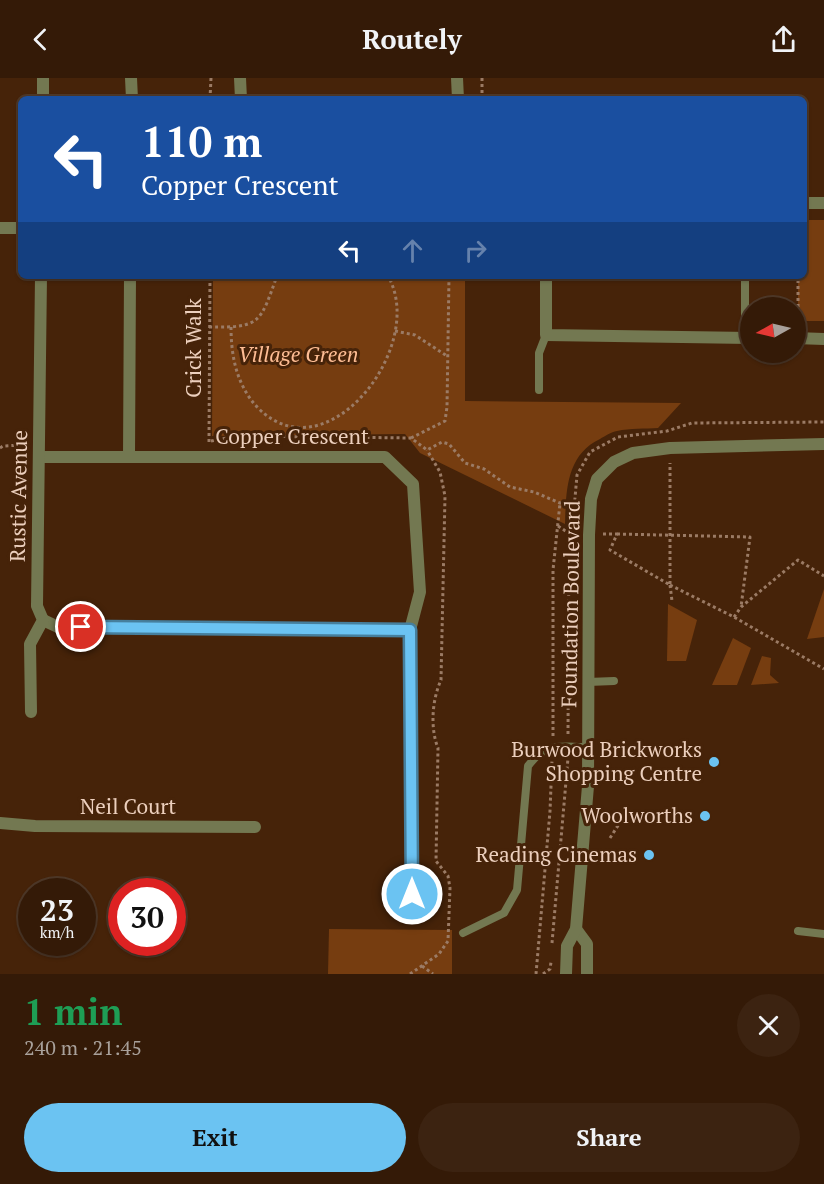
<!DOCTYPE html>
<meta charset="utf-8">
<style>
:root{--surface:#341a07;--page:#3c2311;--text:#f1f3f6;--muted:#a9a19b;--line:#4e3828;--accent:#6bc3f2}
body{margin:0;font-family:"PT Serif",serif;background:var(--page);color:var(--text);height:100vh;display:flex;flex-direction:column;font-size:22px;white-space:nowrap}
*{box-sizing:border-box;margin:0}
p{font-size:20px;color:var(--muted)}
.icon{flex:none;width:33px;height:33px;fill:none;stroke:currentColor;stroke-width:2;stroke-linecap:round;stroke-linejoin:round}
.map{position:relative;height:896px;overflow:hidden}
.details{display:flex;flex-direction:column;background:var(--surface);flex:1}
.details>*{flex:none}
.banner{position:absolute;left:18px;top:18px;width:789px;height:183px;border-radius:9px;box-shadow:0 2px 4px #0004,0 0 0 2px var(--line);background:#1a4fa0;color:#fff;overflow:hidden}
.needle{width:39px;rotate:262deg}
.fabs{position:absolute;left:740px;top:219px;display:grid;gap:12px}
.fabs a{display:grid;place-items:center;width:66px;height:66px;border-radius:50%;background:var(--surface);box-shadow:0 2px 4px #0004,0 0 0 2px var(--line);font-size:30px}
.speed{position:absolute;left:18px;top:800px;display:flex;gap:12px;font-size:30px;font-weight:700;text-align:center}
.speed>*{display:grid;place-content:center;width:78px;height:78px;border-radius:50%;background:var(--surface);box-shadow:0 2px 4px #0004,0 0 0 2px var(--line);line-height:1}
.speed small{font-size:15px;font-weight:400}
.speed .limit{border:9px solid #d22;background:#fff;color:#111}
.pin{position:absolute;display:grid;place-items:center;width:51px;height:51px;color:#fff;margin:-26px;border:3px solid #fff;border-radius:50%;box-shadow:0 2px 6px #0007}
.me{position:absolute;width:66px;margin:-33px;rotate:0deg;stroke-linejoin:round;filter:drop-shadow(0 0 4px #0008)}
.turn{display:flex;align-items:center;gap:21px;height:126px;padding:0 24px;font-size:27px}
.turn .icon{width:78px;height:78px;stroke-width:2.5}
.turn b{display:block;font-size:42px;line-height:51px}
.lanes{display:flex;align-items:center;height:57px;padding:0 24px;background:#0003;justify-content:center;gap:30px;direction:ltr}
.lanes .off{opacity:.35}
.round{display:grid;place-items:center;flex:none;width:63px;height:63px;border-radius:32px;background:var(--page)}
.head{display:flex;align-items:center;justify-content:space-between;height:102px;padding:0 24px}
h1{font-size:36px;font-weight:700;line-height:45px;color:#1e9e55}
.button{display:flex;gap:12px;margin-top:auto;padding:12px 24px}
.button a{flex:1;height:69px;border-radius:36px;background:var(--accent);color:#111;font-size:24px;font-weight:700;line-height:69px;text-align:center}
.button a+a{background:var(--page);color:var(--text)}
header{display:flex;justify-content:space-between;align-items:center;height:78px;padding:0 24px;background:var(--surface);font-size:27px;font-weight:700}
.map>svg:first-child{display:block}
.green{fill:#763d10}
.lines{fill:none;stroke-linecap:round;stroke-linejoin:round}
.path{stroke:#9b7b65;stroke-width:3;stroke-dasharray:3 3;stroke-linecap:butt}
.lane{stroke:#737851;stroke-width:8}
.street{stroke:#737851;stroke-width:12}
.route-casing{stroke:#467f9d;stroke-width:15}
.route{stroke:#6bc3f2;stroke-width:10}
.poi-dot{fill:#6bc3f2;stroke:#462309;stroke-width:2}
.labels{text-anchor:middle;stroke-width:6;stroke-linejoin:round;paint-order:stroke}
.street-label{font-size:21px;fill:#eccfbd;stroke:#462309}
.park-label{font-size:21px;font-style:italic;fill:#febd94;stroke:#462309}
.poi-label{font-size:21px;fill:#eccfbd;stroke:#462309;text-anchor:end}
</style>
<header><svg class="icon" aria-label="back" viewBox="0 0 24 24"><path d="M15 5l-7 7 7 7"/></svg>Routely<svg class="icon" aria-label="share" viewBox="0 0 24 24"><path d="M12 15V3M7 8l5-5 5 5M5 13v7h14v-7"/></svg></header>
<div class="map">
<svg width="824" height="896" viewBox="0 0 824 896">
<rect width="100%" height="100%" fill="#462309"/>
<g class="green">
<polygon points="804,142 824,142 824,243 798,243 798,198 804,198"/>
<path d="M213,198H465V323L681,325L658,350C645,351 630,350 617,353C611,354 605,358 600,361C566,377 566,414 565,446L420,375L405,356L212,358Z"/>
<polygon points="824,511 824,559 807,561"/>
<polygon points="668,526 697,542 686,583 667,583"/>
<polygon points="733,560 751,570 737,607 712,607"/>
<polygon points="762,578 771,580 770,597 779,605 751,607"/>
<polygon points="329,851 452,852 452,896 328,896"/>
</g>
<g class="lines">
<g class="path">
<polyline points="482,0 482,21"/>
<polyline points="210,21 211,0"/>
<polyline points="798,247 798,198"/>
<path d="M209,249C262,250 260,244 277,198"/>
<path d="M231,249C231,279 237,308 258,330C327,399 428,268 388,198"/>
<polyline points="395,253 415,257 447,278"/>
<polyline points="411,360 445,343 447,329 449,198"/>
<polyline points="211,363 238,358 411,360 427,372 442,364 449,366 465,385 484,391 510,409 534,414 560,425 574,425"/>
<polyline points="209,364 210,198"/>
<polyline points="0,370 3,368 24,367"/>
<polyline points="558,448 570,456"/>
<polyline points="603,456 617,456 610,472 670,507 670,385"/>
<polyline points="617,456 750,459 741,529"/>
<polyline points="670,507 734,539 824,591"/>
<polyline points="670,507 672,523"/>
<polyline points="734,539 741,529 798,482 824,498"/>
<polyline points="568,656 569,456 573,443 577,397 590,374 618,359 667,353 692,345 824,344"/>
<polyline points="553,658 553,492 560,425"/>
<polyline points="610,760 619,746"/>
<polyline points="552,865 568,680"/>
<polyline points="422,888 433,896"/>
<path d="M410,896L439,876L448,863L450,810L448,798L436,783L438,670C430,650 432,622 441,602L445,418L440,394L427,372"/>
<polyline points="536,896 550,733 552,683"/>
<polyline points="543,896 550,891 551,884"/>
</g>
<g class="lane">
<polyline points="745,260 745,198"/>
<polyline points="539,312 539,275 546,257"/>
<polyline points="588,604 614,603"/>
<polyline points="798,853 824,856"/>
<path d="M463,855L504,835L517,812L528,688C547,663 560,669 588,669"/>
</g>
<g class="street">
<polyline points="131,0 132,21"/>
<polyline points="240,0 241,21"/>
<polyline points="457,0 458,21"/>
<polyline points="43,21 43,0"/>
<polyline points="804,125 824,125"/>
<polyline points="0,150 21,150"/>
<polyline points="546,198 546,257 750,260"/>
<polyline points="795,260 824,261"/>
<polyline points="129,378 130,198"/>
<polyline points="39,379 385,379 413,406 420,514 410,552 58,549 43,542"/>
<polyline points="410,552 412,816"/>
<polyline points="31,634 30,566 43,542 37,528 41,198"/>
<polyline points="0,745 35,748 255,749"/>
<polyline points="576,851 587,866 587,896"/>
<polyline points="566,896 567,868 576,851 588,708 589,457 591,421 597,401 614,384 633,375 670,370 824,366"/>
</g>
</g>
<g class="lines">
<defs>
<polyline id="route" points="81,549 410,552 412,816"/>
</defs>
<use href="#route" class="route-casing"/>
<use href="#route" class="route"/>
</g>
<g class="poi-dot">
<circle cx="714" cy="684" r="6"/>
<circle cx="705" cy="738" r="6"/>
<circle cx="649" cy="777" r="6"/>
</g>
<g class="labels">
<g class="street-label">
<text transform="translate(194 270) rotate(-90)" y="7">Crick Walk</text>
<text x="292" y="366">Copper Crescent</text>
<text transform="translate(19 418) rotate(-89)" y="7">Rustic Avenue</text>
<text transform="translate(571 526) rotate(-89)" y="7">Foundation Boulevard</text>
<text x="128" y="736">Neil Court</text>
</g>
<g class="park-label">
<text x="298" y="284">Village Green</text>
</g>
<g class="poi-label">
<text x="702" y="679">Burwood Brickworks<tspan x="702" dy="24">Shopping Centre</tspan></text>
<text x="693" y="745">Woolworths</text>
<text x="637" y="784">Reading Cinemas</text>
</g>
</g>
</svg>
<div class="fabs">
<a><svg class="needle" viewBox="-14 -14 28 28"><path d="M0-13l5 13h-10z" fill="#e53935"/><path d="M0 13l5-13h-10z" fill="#a9a19b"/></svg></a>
</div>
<div class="speed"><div>23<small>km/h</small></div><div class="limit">30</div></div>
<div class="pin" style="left:81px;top:549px;background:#d93025"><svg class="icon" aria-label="arrive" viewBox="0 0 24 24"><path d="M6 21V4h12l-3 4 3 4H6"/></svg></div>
<svg class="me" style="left:412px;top:816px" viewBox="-20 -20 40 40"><circle r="17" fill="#6bc3f2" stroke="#fff" stroke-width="3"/><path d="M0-11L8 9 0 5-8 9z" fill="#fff"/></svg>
<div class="banner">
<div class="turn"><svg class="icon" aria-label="left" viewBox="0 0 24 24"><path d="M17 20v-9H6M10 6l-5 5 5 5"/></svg><div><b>110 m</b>Copper Crescent</div></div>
<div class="lanes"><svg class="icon" aria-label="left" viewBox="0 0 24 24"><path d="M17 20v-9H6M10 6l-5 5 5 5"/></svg><svg class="icon off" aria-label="ahead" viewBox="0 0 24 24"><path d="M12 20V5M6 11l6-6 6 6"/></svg><svg class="icon off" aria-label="right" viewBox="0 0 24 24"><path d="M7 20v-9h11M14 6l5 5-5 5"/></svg></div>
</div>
</div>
<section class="details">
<div class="head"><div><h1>1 min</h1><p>240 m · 21:45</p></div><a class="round"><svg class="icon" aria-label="close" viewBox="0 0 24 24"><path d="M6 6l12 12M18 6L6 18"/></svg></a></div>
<div class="button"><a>Exit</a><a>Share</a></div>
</section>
